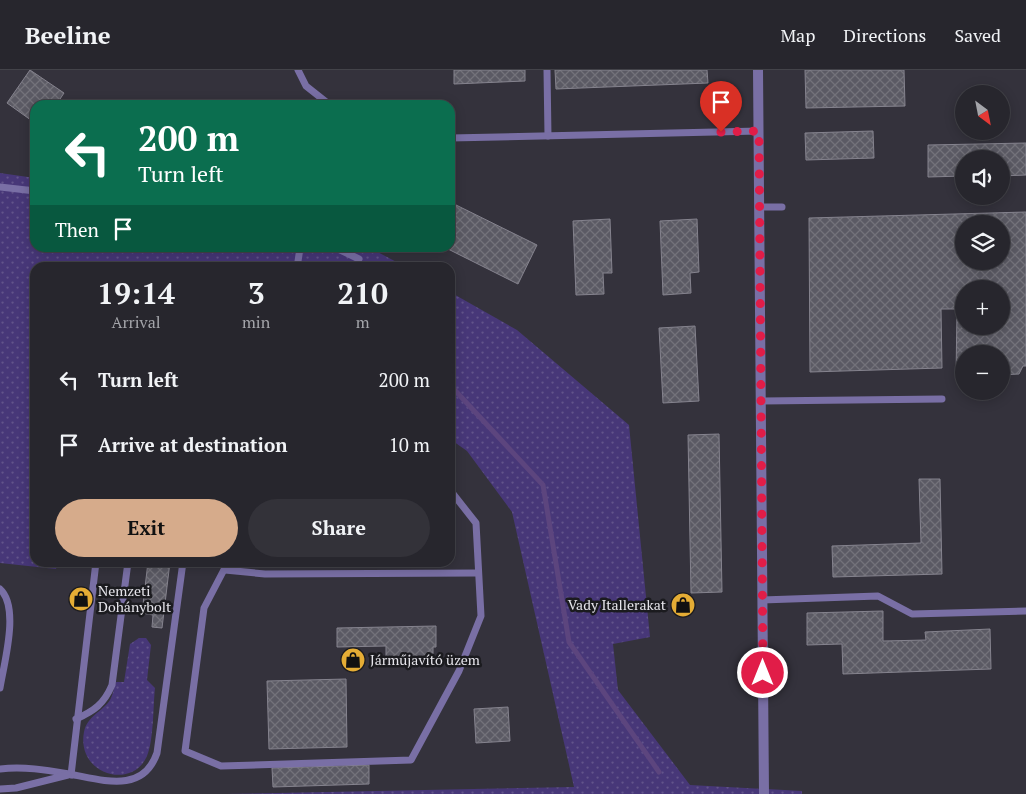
<!DOCTYPE html>
<meta charset="utf-8">
<style>
:root{--surface:#27262d;--page:#333239;--text:#f1f3f6;--muted:#a4a5aa;--line:#434349;--accent:#d6ab8b}
body{margin:0;font-family:"PT Serif",serif;background:var(--page);color:var(--text);height:100vh;display:flex;flex-direction:column;font-size:19px;white-space:nowrap}
*{box-sizing:border-box;margin:0}
p{font-size:16px;color:var(--muted)}
.icon{flex:none;width:28px;height:28px;fill:none;stroke:currentColor;stroke-width:2;stroke-linecap:round;stroke-linejoin:round}
.map{position:relative;flex:1;overflow:hidden}
.drawer{position:absolute;left:30px;top:192px;width:425px;height:305px;display:flex;flex-direction:column;background:var(--surface);border-radius:15px;box-shadow:0 2px 12px #0003,0 0 0 1px var(--line)}
.drawer>*{flex:none}
.banner{position:absolute;left:30px;top:30px;width:425px;height:152px;border-radius:15px;box-shadow:0 2px 12px #0003,0 0 0 1px var(--line);background:#0b6e4f;color:#fff;overflow:hidden}
.needle{width:32px;rotate:148deg}
.buttons{position:absolute;left:955px;top:15px;display:grid;gap:10px}
.buttons a{display:grid;place-items:center;width:55px;height:55px;border-radius:50%;background:var(--surface);box-shadow:0 2px 12px #0003,0 0 0 1px var(--line);font-size:25px}
.pin{position:absolute;display:grid;place-items:center;width:42px;height:42px;color:#fff;margin:-51px -21px;border-radius:50% 50% 50% 0;rotate:-45deg;box-shadow:0 0 5px #0007}
.pin .icon{rotate:45deg}
.me{position:absolute;width:55px;margin:-28px;rotate:0deg;stroke-linejoin:round;filter:drop-shadow(0 0 4px #0008)}
.turn{display:flex;align-items:center;gap:18px;height:105px;padding:0 25px;font-size:22px}
.turn .icon{width:65px;height:65px;stroke-width:2.5}
.turn b{display:block;font-size:35px;line-height:42px}
.then{display:flex;align-items:center;height:48px;padding:0 25px;background:#0003;gap:10px;font-size:19px}
.eta{display:flex;justify-content:space-evenly;align-items:center;height:85px;text-align:center}
.eta b{font-size:30px;font-weight:700;line-height:35px}
.button{display:flex;gap:10px;margin-top:auto;padding:10px 25px}
.button a{flex:1;height:58px;border-radius:30px;background:var(--accent);color:#111;font-size:20px;font-weight:700;line-height:58px;text-align:center}
.button a+a{background:var(--page);color:var(--text)}
ul{padding:0;list-style:none}
li{display:flex;align-items:center;gap:15px;height:65px;padding:0 25px}
li div{flex:1}
li b{display:block;font-size:19px}
li em{font-style:normal}
header{display:flex;align-items:center;gap:30px;box-sizing:border-box;height:70px;padding:0 25px;background:var(--surface);border-bottom:1px solid var(--line)}
header strong{font-size:24px}
nav{display:flex;gap:28px;margin-inline-start:auto;font-size:18px}
.map>svg:first-child{display:block}
.green{fill:url(#green-dots)}
.lines{fill:none;stroke-linecap:round;stroke-linejoin:round}
.stream{stroke:#5c457e;stroke-width:5}
.building{fill:url(#building-cross-hatch);stroke:#85838e;fill-rule:evenodd}
.lane{stroke:#796fa5;stroke-width:7}
.street{stroke:#796fa5;stroke-width:10}
.route{stroke:#e11d48;stroke-width:9;stroke-dasharray:0 16.2}
.labels{text-anchor:middle;stroke-width:5;stroke-linejoin:round;paint-order:stroke}
.poi-label{font-size:14px;fill:#e6e5eb;stroke:#1b1b1f;text-anchor:start}
</style>
<header>
<strong>Beeline</strong>
<nav><a>Map</a><a>Directions</a><a>Saved</a></nav>
</header>
<div class="map">
<svg width="1026" height="724" viewBox="0 0 1026 724">
<defs>
<pattern id="green-dots" width="8" height="8" patternUnits="userSpaceOnUse" patternTransform="scale(1.25)"><rect width="8" height="8" fill="#473778"/><path d="M2 2h.1M6 6h.1" fill="none" stroke="#62548b" stroke-width="1.8" stroke-linecap="round"/></pattern>
<pattern id="building-cross-hatch" width="8" height="8" patternUnits="userSpaceOnUse" patternTransform="scale(1.25)"><rect width="8" height="8" fill="#5b5a64"/><path d="M0 0l8 8M0 8l8-8" fill="none" stroke="#73727a"/></pattern>
</defs>
<rect width="100%" height="100%" fill="#34323c"/>
<g class="green">
<polygon points="0,103 35,108 35,178 370,178 406,197 35,198 35,492 57,493 56,499 0,493"/>
<polygon points="450,222 517,260 629,355 650,567 613,574 618,620 690,715 802,721 802,724 226,724 574,717 512,442 467,381 450,369"/>
<path d="M139,568H146L151,575L147,610L155,618C153,636 154,669 147,686C132,721 76,704 84,662C87,646 102,642 110,630C113,625 114,617 116,612H124L130,574Z"/>
</g>
<g class="lines">
<polyline class="stream" points="450,315 543,415 569,572 659,702"/>
</g>
<g class="building">
<polygon points="30,0 64,23 56,35 35,35 35,53 7,33"/>
<polygon points="454,0 525,0 525,11 454,14"/>
<polygon points="555,0 707,0 708,13 556,19"/>
<polygon points="805,0 904,0 905,36 806,38"/>
<polygon points="873,61 874,88 806,90 805,63"/>
<polygon points="1026,73 1026,105 1001,106 1001,89 964,89 964,106 928,107 928,75"/>
<polygon points="450,132 537,175 518,214 446,178 450,178"/>
<path d="M1026,142V296H1023L1019,304L1001,305V284H964V307H956L957,239H941L942,298L810,302L809,148ZM964,154H1001V191H964ZM964,219H1001V256H964Z"/>
<polygon points="610,149 612,203 603,203 604,224 576,225 573,151"/>
<polygon points="697,149 699,202 690,203 691,223 663,225 660,151"/>
<polygon points="695,256 699,331 663,333 659,258"/>
<polygon points="719,364 722,522 691,523 688,365"/>
<polygon points="919,409 940,409 942,504 833,507 832,476 921,473"/>
<polygon points="148,492 170,492 162,558 152,557 153,545 142,543"/>
<polygon points="883,541 883,571 926,570 925,562 990,559 991,599 843,604 842,574 807,575 807,543"/>
<polygon points="436,556 436,577 433,577 433,588 386,589 386,576 337,577 337,558"/>
<polygon points="346,609 347,677 269,679 267,611"/>
<polygon points="508,637 510,671 476,673 474,639"/>
<polygon points="369,695 369,714 273,717 272,698"/>
</g>
<g class="lines">
<g class="lane">
<polyline points="298,0 306,16 330,35"/>
<polyline points="547,0 548,66"/>
<polyline points="450,68 759,61"/>
<polyline points="0,117 35,121"/>
<polyline points="760,137 782,137"/>
<polyline points="336,178 359,189"/>
<polyline points="297,198 300,178"/>
<polyline points="761,331 942,329"/>
<polyline points="228,492 204,538 185,681 221,696 411,690 459,601 481,546 476,453 450,420"/>
<polyline points="225,500 265,504 478,503"/>
<path d="M0,519C20,537 4,593 0,618"/>
<polyline points="762,530 878,526 912,544 1026,541"/>
<path d="M76,649C94,641 104,634 112,615L128,492"/>
<path d="M0,699C23,696 46,700 69,704C103,710 143,724 157,683L183,492"/>
<polyline points="71,705 96,492"/>
<polyline points="0,719 16,718 68,705"/>
</g>
<polyline class="street" points="758,0 764,724"/>
</g>
<g class="lines">
<polyline class="route" points="721,62 759,61 763,603"/>
</g>
<defs>
<symbol id="shop-disc" viewBox="-11 -11 22 22"><circle r="9.5" fill="#e5ad35" stroke="#1b1b1f"/><path d="M-5-2.5h2.3a2.7 3.5 0 0 1 5.4 0H5L5.5 6h-11ZM-1.5-2.5h3a1.5 2.3 0 0 0-3 0Z" fill="#111"/></symbol>
</defs>
<g fill-rule="evenodd">
<use href="#shop-disc" x="67" y="515" width="28" height="28"/>
<use href="#shop-disc" x="669" y="521" width="28" height="28"/>
<use href="#shop-disc" x="339" y="576" width="28" height="28"/>
</g>
<g class="labels">
<g class="poi-label">
<text x="98" y="526">Nemzeti<tspan x="98" dy="16">Dohánybolt</tspan></text>
<text x="666" y="540" text-anchor="end">Vady Itallerakat</text>
<text x="370" y="595">Járműjavító üzem</text>
</g>
</g>
</svg>
<div class="buttons">
<a><svg class="needle" viewBox="-14 -14 28 28"><path d="M0-13l5 13h-10z" fill="#e53935"/><path d="M0 13l5-13h-10z" fill="#a4a5aa"/></svg></a>
<a><svg class="icon" aria-label="sound" viewBox="0 0 24 24"><path d="M4 9h4l5-4v14l-5-4H4zM17 9q2 3 0 6"/></svg></a>
<a><svg class="icon" aria-label="layers" viewBox="0 0 24 24"><path d="M12 4l9 5-9 5-9-5zM3 14l9 5 9-5"/></svg></a>
<a>+</a>
<a>−</a>
</div>
<div class="pin" style="left:721px;top:62px;background:#d93025"><svg class="icon" aria-label="arrive" viewBox="0 0 24 24"><path d="M6 21V4h12l-3 4 3 4H6"/></svg></div>
<svg class="me" style="left:763px;top:603px" viewBox="-20 -20 40 40"><circle r="17" fill="#e11d48" stroke="#fff" stroke-width="3"/><path d="M0-11L8 9 0 5-8 9z" fill="#fff"/></svg>
<div class="banner">
<div class="turn"><svg class="icon" aria-label="left" viewBox="0 0 24 24"><path d="M17 20v-9H6M10 6l-5 5 5 5"/></svg><div><b>200 m</b>Turn left</div></div>
<div class="then">Then<svg class="icon" aria-label="arrive" viewBox="0 0 24 24"><path d="M6 21V4h12l-3 4 3 4H6"/></svg></div>
</div>
<section class="drawer">
<div class="eta">
<div><b>19:14</b><p>Arrival</p></div>
<div><b>3</b><p>min</p></div>
<div><b>210</b><p>m</p></div>
</div>
<ul>
<li><svg class="icon" aria-label="left" viewBox="0 0 24 24"><path d="M17 20v-9H6M10 6l-5 5 5 5"/></svg><div><b>Turn left</b></div><em>200 m</em></li>
<li><svg class="icon" aria-label="arrive" viewBox="0 0 24 24"><path d="M6 21V4h12l-3 4 3 4H6"/></svg><div><b>Arrive at destination</b></div><em>10 m</em></li>
</ul>
<div class="button"><a>Exit</a><a>Share</a></div>
</section>
</div>
